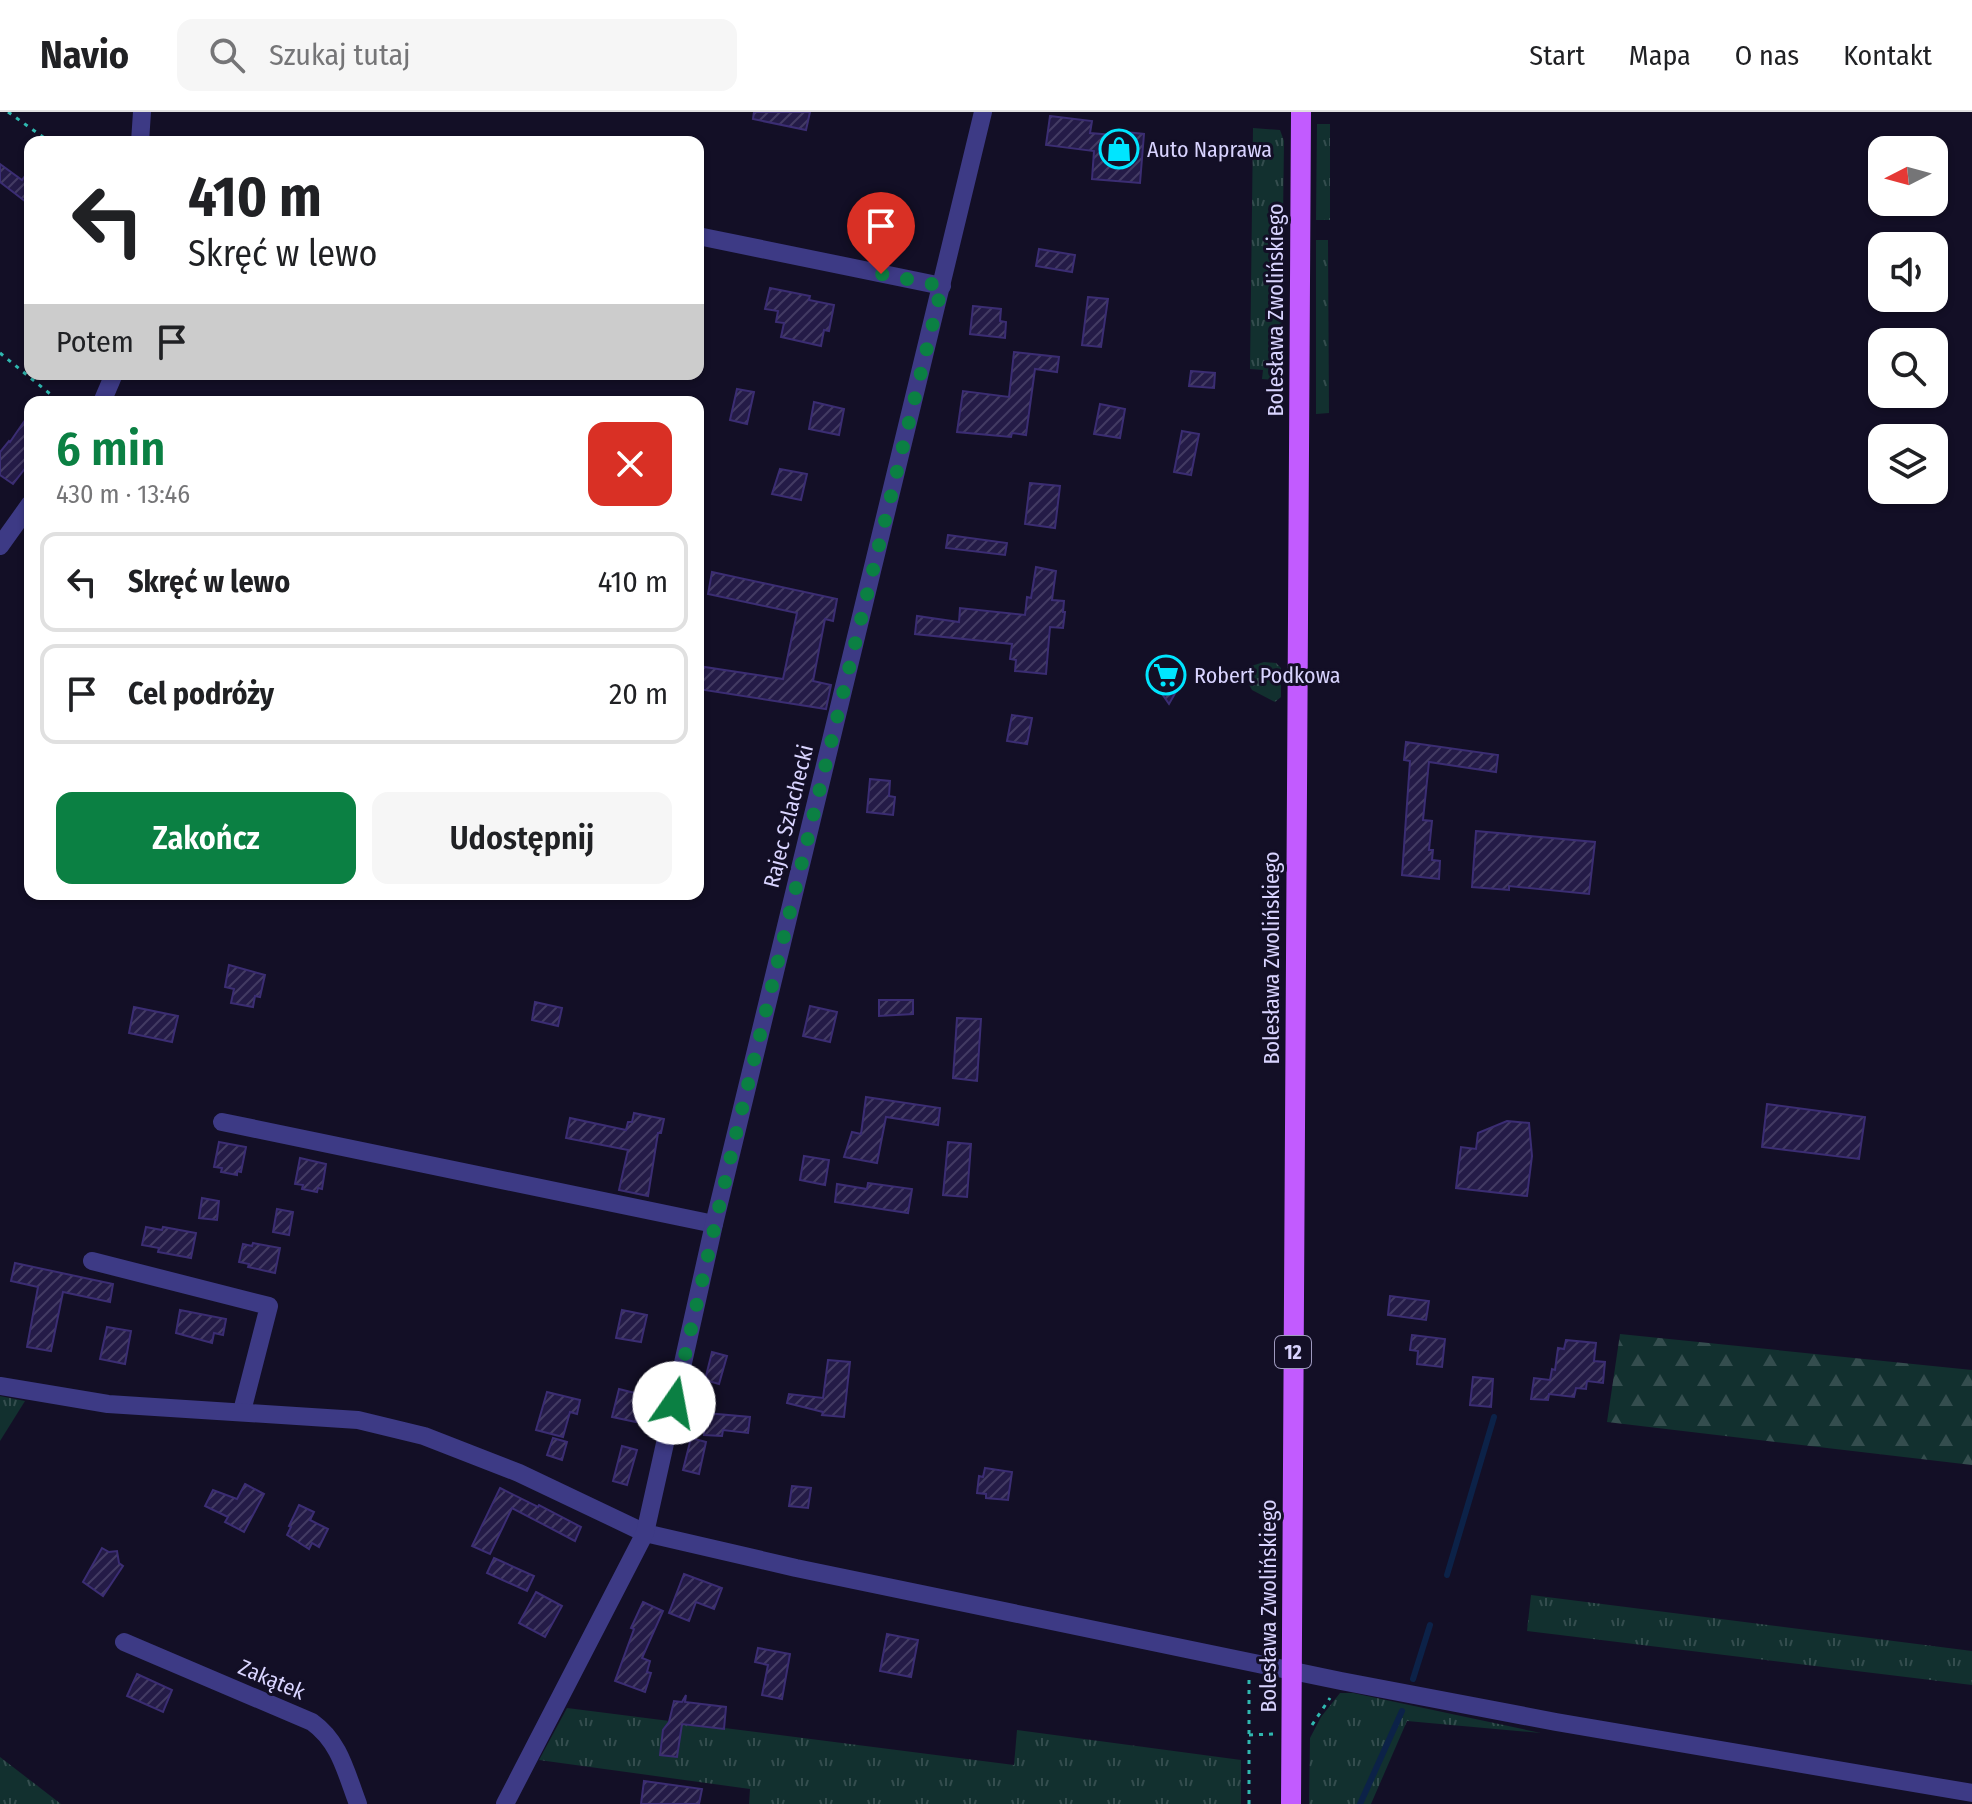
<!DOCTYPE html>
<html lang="pl">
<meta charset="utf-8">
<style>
:root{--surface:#fff;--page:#f6f6f6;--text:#202124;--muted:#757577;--line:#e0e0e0;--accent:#0b8043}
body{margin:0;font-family:"Fira Sans Condensed",sans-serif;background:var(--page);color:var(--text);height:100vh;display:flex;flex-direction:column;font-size:30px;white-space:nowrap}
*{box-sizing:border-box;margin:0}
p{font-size:26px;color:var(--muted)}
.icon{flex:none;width:44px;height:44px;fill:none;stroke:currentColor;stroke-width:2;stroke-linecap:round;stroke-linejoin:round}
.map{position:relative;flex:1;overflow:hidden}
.panel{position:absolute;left:24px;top:284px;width:680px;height:504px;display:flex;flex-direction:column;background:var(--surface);border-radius:16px;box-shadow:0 2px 6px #0004}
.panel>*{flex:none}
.guide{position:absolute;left:24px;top:24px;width:680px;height:244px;border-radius:16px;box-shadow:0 2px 6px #0004;background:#fff;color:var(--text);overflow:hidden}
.needle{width:52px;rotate:264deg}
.controls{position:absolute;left:1868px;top:24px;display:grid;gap:16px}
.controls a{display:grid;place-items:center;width:80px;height:80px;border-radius:16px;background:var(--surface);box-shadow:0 2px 6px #0004;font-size:40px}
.pin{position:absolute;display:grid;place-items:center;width:68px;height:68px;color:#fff;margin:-82px -34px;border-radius:50% 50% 50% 0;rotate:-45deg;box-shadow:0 0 8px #0007}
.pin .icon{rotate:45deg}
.me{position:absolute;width:88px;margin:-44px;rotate:12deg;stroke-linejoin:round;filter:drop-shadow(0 0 6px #0008)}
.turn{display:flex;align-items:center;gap:28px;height:168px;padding:0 32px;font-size:36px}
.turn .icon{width:104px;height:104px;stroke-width:2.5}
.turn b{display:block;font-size:56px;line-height:68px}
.then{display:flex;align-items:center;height:76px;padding:0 32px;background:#0003;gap:16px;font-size:30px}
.round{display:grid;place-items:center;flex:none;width:84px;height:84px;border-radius:16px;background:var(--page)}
.headline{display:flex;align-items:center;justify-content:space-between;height:136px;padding:0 32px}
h1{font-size:48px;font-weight:600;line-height:60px;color:var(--accent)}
.action{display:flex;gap:16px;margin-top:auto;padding:16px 32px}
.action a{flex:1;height:92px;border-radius:16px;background:var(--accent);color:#fff;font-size:32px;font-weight:600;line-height:92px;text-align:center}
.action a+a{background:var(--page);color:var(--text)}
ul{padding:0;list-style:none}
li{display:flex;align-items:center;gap:24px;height:100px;margin:0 16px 12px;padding:0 16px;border:4px solid var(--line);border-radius:16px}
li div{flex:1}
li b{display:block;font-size:30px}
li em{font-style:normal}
header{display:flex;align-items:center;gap:48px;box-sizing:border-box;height:112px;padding:0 40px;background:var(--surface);border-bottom:2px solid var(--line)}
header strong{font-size:38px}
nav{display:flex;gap:44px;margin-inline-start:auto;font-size:28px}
.search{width:560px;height:72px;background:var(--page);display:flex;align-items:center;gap:20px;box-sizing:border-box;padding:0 28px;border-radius:16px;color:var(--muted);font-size:30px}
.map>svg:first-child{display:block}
.grass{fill:url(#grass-tufts)}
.forest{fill:url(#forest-firs)}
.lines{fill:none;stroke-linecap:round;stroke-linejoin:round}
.stream{stroke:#0c2248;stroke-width:6}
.building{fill:url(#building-hatch);stroke:#3b2d73;stroke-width:2}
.path{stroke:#2fb8b0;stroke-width:3;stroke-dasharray:4 6;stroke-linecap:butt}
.minor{stroke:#3d3a85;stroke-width:18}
.major{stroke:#c25bff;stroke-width:20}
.route{stroke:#0b8043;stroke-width:14;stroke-dasharray:0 25.2}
.labels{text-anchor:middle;stroke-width:6;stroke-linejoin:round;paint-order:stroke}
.shield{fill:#130f26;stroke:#9e99be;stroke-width:2}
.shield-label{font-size:20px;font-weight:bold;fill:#d9d4ff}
.poi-label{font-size:22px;fill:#d9d4ff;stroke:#130f26;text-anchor:start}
.street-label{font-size:22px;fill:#d9d4ff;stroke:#130f26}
</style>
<header>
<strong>Navio</strong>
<div class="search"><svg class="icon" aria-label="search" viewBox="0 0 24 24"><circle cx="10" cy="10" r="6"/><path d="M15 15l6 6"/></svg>Szukaj tutaj</div>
<nav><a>Start</a><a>Mapa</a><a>O nas</a><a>Kontakt</a></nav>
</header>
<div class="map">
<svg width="1972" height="1692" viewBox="0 0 1972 1692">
<defs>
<pattern id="grass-tufts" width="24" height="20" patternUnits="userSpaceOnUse" patternTransform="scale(2)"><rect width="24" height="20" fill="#12302f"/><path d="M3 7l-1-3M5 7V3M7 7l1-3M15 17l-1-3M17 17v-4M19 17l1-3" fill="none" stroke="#344d4e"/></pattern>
<pattern id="forest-firs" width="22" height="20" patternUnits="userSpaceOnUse" patternTransform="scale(2)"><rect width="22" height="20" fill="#12302f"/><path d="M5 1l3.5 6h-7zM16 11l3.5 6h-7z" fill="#344d4e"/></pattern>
<pattern id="building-hatch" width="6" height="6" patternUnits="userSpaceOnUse" patternTransform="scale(2)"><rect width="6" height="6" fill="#241b47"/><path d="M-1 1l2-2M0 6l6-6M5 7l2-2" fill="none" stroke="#433b63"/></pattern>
</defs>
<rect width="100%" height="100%" fill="#130f26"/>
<g class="grass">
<polygon points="1317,12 1330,12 1330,108 1316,108"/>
<polygon points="1253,16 1280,18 1284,29 1281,261 1274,268 1262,267 1263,258 1250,257"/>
<polygon points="1316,128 1328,128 1329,301 1316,302"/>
<polygon points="1264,550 1276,551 1281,556 1281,585 1275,590 1252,578 1244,564 1248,555"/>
<polygon points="0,1284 25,1289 0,1329"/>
<polygon points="1531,1483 1972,1539 1972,1573 1527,1519"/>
<polygon points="1340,1581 1353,1581 1541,1621 1407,1609 1371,1692 1309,1692 1310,1626 1321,1605"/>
<polygon points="567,1596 1014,1653 1017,1618 1241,1648 1241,1692 749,1692 750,1677 539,1648"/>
<polygon points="0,1645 61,1692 0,1692"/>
</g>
<polygon class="forest" points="1620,1222 1972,1258 1972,1353 1607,1310"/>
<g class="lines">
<g class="stream">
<polyline points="1447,1463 1494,1305"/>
<polyline points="1413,1567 1430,1513"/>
<polyline points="1360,1692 1402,1599"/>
</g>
</g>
<g class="building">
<polygon points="754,0 810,0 806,18 753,7"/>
<polygon points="1050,4 1092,9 1090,21 1126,24 1126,20 1144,22 1140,71 1092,67 1094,39 1046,33"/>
<polygon points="0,52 22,68 30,57 30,93 0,70"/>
<polygon points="1039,137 1075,143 1072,160 1036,154"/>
<polygon points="770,176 810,184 809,188 834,193 829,219 824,218 821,234 781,225 784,211 776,210 778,199 765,197"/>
<polygon points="1088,185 1108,187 1101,235 1082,233"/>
<polygon points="973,194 1001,197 1000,209 1006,210 1005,226 970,222"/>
<polygon points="1014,240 1059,245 1057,260 1035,257 1026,323 1012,321 1011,325 957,320 963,279 1009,285"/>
<polygon points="1191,259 1215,261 1214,276 1189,274"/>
<polygon points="737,277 754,280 747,312 730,308"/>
<polygon points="814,290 844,297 839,323 809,317"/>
<polygon points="1100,292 1125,297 1120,326 1094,322"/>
<polygon points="30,301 30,350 13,372 0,363 0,340 9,329 10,330"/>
<polygon points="1182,319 1199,322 1191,363 1174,360"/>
<polygon points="780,357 807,362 801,388 772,382"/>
<polygon points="1030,371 1060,374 1055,416 1025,412"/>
<polygon points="948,423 1007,431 1005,443 946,436"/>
<polygon points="1036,455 1056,459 1052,488 1064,489 1063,500 1065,500 1063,516 1050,515 1046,562 1015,559 1016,548 1010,547 1012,532 915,522 917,504 959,510 960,496 1025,503 1027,485 1031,486"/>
<polygon points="712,460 837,487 833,509 825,507 813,569 831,573 826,597 698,577 698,554 783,567 797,501 708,482"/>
<polygon points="1155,552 1179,554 1177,578 1169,592 1153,569"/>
<polygon points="1012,603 1032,606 1027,632 1007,629"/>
<polygon points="1406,630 1498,643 1496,660 1429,650 1423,708 1432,709 1429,738 1433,738 1432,748 1440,749 1439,767 1402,763 1410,649 1404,648"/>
<polygon points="870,667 890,669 889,684 895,685 893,703 867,700"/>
<polygon points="1476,719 1595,730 1589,782 1509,774 1509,778 1472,775"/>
<polygon points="229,853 265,863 260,885 255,884 253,895 231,891 234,877 225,875"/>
<polygon points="879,888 913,888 913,902 879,904"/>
<polygon points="535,890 562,896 558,914 532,908"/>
<polygon points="810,894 837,900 830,930 803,924"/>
<polygon points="134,895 178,904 172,930 129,921"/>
<polygon points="957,906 981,907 977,969 953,966"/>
<polygon points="866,985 940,996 938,1013 886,1005 877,1051 844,1045 852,1020 861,1022"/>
<polygon points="1767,992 1865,1005 1859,1047 1762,1035"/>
<polygon points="634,1001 664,1007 661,1021 658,1021 648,1084 619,1078 628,1038 566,1026 570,1006 626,1018 628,1010 632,1010"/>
<polygon points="1507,1009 1529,1011 1532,1044 1527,1084 1456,1076 1461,1035 1476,1037 1478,1021"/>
<polygon points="219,1030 246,1035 241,1060 237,1059 237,1063 221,1060 222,1056 214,1055"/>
<polygon points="948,1030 971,1032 967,1085 943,1083"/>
<polygon points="804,1044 829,1048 825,1073 800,1068"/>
<polygon points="300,1046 326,1052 322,1077 318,1076 317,1080 302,1077 303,1073 295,1072"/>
<polygon points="868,1071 912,1077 908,1101 835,1090 837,1072 867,1077"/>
<polygon points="202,1086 219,1089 217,1108 199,1106"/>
<polygon points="277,1097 293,1100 289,1123 273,1120"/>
<polygon points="146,1115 162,1118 163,1115 196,1121 191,1146 158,1140 159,1136 142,1133"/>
<polygon points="253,1131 280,1136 275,1161 248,1155 249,1152 239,1150 243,1132 252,1134"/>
<polygon points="15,1151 113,1172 110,1190 63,1180 51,1239 27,1235 38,1175 11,1169"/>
<polygon points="1390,1184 1429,1189 1426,1208 1388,1203"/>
<polygon points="180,1198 226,1207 223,1223 214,1221 212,1231 176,1221"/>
<polygon points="622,1198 647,1203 641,1230 616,1226"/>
<polygon points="107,1215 131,1219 125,1252 100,1247"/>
<polygon points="1412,1223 1445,1227 1442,1255 1417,1252 1418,1239 1410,1238"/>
<polygon points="1566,1228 1596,1231 1594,1249 1605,1250 1603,1271 1587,1269 1586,1277 1576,1276 1574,1285 1549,1282 1548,1288 1531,1287 1534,1266 1550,1268 1552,1257 1555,1258 1558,1236 1564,1237"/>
<polygon points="712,1240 727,1244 719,1272 705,1268"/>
<polygon points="828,1248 850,1250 844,1305 822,1303 823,1300 787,1291 789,1282 823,1286"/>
<polygon points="1473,1265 1493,1267 1491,1295 1470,1293"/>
<polygon points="619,1277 643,1283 636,1310 612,1305"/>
<polygon points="547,1280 580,1288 577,1302 570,1300 563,1325 536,1318"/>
<polygon points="706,1301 750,1305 748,1321 723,1318 722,1324 704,1323"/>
<polygon points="553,1326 567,1330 562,1348 547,1343"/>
<polygon points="691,1326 706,1330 699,1362 683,1358"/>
<polygon points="622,1334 637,1338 627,1373 613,1369"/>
<polygon points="985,1356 1012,1360 1008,1388 986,1386 986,1382 977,1381 979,1364 983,1365"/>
<polygon points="245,1372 264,1382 244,1420 225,1410 228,1405 205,1394 213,1378 237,1387"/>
<polygon points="792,1374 811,1376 808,1396 789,1394"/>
<polygon points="500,1376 538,1395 539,1393 581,1415 575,1429 512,1396 490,1442 472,1434"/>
<polygon points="299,1393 314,1400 310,1408 328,1417 319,1435 312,1431 309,1437 287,1423 291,1415 289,1414"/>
<polygon points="102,1436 109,1440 117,1439 119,1451 123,1454 103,1484 83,1470"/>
<polygon points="494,1446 534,1464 527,1479 487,1461"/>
<polygon points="684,1462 722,1476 714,1497 696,1490 689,1509 669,1501"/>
<polygon points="536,1480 562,1494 545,1525 519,1511"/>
<polygon points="643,1490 663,1499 642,1546 650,1549 647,1560 651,1561 645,1580 615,1569 634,1517 631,1516"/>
<polygon points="887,1522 918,1528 911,1565 880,1559"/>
<polygon points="758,1536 790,1542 782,1587 762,1583 768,1553 755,1550"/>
<polygon points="137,1562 172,1578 163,1600 127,1584"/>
<polygon points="686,1583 685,1590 726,1595 724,1617 682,1612 677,1645 660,1643 663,1618 669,1610 674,1589 682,1590"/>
<polygon points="644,1669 702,1677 699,1692 641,1692"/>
</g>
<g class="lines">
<g class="path">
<polyline points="8,0 50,30"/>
<polyline points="0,241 60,290"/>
<polyline points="1312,1613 1330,1586"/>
<polyline points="1249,1623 1273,1622"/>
<polyline points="1249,1692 1249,1568"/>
</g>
<g class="minor">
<polyline points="140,30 142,0"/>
<polyline points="698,124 942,174"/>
<polyline points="102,290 114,262"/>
<polyline points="0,434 30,392"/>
<polyline points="222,1010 714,1112"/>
<polyline points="92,1149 269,1194 242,1299"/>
<polyline points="0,1274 108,1292 358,1308 424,1324 519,1361 645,1421 796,1456 1341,1569 1556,1610 1972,1681"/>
<path d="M124,1530L312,1610C340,1630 346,1661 358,1692"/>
<polyline points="505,1692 645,1421 714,1112 983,0"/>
</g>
<polyline class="major" points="1291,1692 1301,0"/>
</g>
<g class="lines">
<polyline class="route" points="674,1291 736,1022 942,174 881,162"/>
</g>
<defs>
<symbol id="shop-ring" viewBox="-11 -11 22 22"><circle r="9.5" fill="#130f26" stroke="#00e5ff" stroke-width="1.5"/><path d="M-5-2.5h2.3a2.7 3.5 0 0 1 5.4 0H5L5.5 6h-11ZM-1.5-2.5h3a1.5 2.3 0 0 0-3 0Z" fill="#00e5ff"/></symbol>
<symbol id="supermarket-ring" viewBox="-11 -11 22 22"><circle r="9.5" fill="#130f26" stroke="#00e5ff" stroke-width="1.5"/><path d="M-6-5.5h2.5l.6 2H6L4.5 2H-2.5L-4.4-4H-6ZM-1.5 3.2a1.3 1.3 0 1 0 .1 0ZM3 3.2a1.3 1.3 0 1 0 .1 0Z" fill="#00e5ff"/></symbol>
</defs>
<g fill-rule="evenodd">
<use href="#shop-ring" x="1097" y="15" width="44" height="44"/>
<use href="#supermarket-ring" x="1144" y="541" width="44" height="44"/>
</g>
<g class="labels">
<rect class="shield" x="1275" y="1224" width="36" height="32" rx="6"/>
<g class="shield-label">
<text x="1293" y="1247">12</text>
</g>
<g class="poi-label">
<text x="1147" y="45">Auto Naprawa</text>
<text x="1194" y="571">Robert Podkowa</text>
</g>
<g class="street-label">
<text transform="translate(1275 198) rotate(-90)" y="8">Bolesława Zwolińskiego</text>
<text transform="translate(788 704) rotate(-76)" y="8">Rajec Szlachecki</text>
<text transform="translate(1271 846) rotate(-90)" y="8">Bolesława Zwolińskiego</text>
<text transform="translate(1268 1494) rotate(-90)" y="8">Bolesława Zwolińskiego</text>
<text transform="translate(272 1567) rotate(23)" y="8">Zakątek</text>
</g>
</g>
</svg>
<div class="controls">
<a><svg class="needle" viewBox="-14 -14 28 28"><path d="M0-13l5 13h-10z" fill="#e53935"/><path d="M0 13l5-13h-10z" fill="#757577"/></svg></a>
<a><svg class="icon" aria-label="sound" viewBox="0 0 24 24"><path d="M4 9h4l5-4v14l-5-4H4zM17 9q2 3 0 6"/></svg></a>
<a><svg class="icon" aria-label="search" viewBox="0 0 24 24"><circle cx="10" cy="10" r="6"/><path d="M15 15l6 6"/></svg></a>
<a><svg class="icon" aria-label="layers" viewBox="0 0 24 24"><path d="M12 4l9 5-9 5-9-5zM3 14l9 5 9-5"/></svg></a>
</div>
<div class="pin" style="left:881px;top:162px;background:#d93025"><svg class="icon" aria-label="arrive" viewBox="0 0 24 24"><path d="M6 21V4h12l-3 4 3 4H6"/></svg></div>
<svg class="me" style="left:674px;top:1291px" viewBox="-20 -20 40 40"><circle r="19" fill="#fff"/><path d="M0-13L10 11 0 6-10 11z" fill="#0b8043"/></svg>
<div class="guide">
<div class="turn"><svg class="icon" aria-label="left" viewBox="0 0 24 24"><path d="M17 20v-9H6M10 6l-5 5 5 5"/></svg><div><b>410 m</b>Skręć w lewo</div></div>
<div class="then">Potem<svg class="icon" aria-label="arrive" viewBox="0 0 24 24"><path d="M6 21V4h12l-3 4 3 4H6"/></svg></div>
</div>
<section class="panel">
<div class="headline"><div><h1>6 min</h1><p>430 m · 13:46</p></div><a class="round" style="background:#d93025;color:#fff"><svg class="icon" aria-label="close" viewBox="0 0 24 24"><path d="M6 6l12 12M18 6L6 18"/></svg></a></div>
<ul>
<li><svg class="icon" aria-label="left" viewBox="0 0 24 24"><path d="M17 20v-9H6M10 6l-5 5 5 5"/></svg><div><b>Skręć w lewo</b></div><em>410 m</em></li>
<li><svg class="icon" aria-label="arrive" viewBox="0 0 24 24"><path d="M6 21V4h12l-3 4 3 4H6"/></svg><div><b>Cel podróży</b></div><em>20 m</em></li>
</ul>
<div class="action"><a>Zakończ</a><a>Udostępnij</a></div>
</section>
</div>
